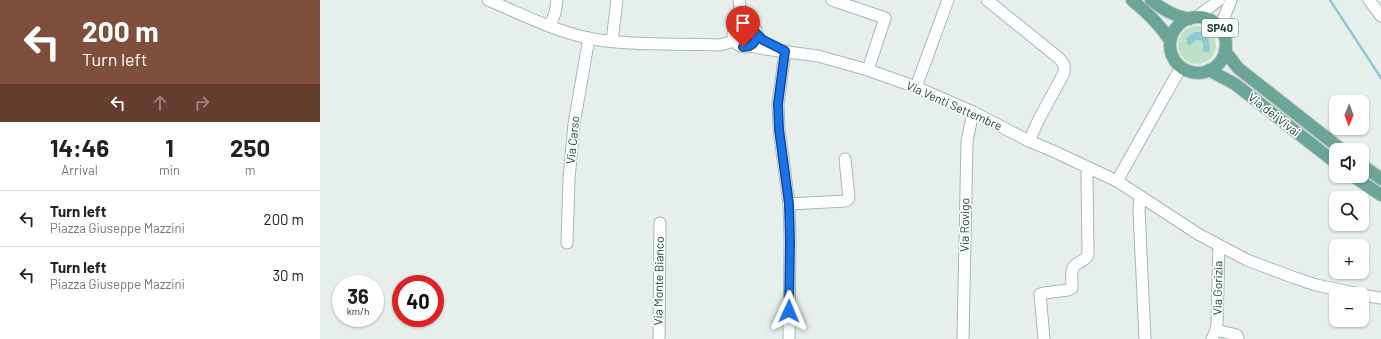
<!DOCTYPE html>
<meta charset="utf-8">
<style>
:root{--surface:#fff;--page:#f2f2f2;--text:#222;--muted:#767676;--line:#e0e0e0}
body{margin:0;font-family:Barlow,sans-serif;background:var(--page);color:var(--text);height:100vh;display:flex;flex-direction:column;font-size:15px;white-space:nowrap}
*{box-sizing:border-box;margin:0}
p{font-size:13px;color:var(--muted)}
.icon{flex:none;width:22px;height:22px;fill:none;stroke:currentColor;stroke-width:2;stroke-linecap:round;stroke-linejoin:round}
.map{position:relative;flex:1;overflow:hidden}
.side{display:flex;flex-direction:column;background:var(--surface);width:320px}
.side>*{flex:none}
.guide{background:#804e3d;color:#fff;overflow:hidden}
.needle{width:26px;rotate:181deg}
.controls{position:absolute;left:1009px;top:95px;display:grid;gap:8px}
.controls a{display:grid;place-items:center;width:40px;height:40px;border-radius:8px;background:var(--surface);box-shadow:0 1px 3px #0004;font-size:20px}
.speed{position:absolute;left:12px;top:275px;display:flex;gap:8px;font-size:20px;font-weight:700;text-align:center}
.speed>*{display:grid;place-content:center;width:52px;height:52px;border-radius:50%;background:var(--surface);box-shadow:0 1px 3px #0004;line-height:1}
.speed small{font-size:10px;font-weight:400}
.speed .limit{border:6px solid #d22;background:#fff;color:#111}
.pin{position:absolute;display:grid;place-items:center;width:34px;height:34px;color:#fff;margin:-41px -17px;border-radius:50% 50% 50% 0;rotate:-45deg;box-shadow:0 0 4px #0007}
.pin .icon{rotate:45deg}
.me{position:absolute;width:44px;margin:-22px;rotate:1deg;stroke-linejoin:round;filter:drop-shadow(0 0 3px #0008)}
.turn{display:flex;align-items:center;gap:14px;height:84px;padding:0 16px;font-size:18px}
.turn .icon{width:52px;height:52px;stroke-width:2.5}
.turn b{display:block;font-size:28px;line-height:34px}
.lanes{display:flex;align-items:center;height:38px;padding:0 16px;background:#0003;justify-content:center;gap:20px;direction:ltr}
.lanes .off{opacity:.35}
.eta{display:flex;justify-content:space-evenly;align-items:center;height:68px;text-align:center}
.eta b{font-size:24px;font-weight:700;line-height:28px}
ul{padding:0;list-style:none}
li{display:flex;align-items:center;gap:12px;height:56px;padding:0 16px;border-top:1px solid var(--line)}
li div{flex:1}
li b{display:block;font-size:15px}
li em{font-style:normal}
main{display:flex;flex:1;min-height:0}
.map>svg:first-child{display:block}
.green{fill:#bfe0c8}
.water{fill:#8ec9d4}
.lines{fill:none;stroke-linecap:round;stroke-linejoin:round}
.stream{stroke:#8ec9d4;stroke-width:2.5}
.minor-casing{stroke:#a8b8b2;stroke-width:13}
.major-casing{stroke:#c2cac8;stroke-width:14}
.minor{stroke:#fff;stroke-width:11}
.major{stroke:#6aa596;stroke-width:12}
.route-casing{stroke:#114b97;stroke-width:10}
.route{stroke:#1a73e8;stroke-width:7}
.labels{text-anchor:middle;stroke-width:3.5;stroke-linejoin:round;paint-order:stroke}
.shield{fill:#f7fbf9;stroke:#637a73;stroke-width:1}
.shield-label{font-size:11px;font-weight:bold;fill:#24423a}
.street-label{font-size:12px;fill:#24423a;stroke:#f7fbf9}
</style>
<main>
<section class="side">
<div class="guide">
<div class="turn"><svg class="icon" aria-label="left" viewBox="0 0 24 24"><path d="M17 20v-9H6M10 6l-5 5 5 5"/></svg><div><b>200 m</b>Turn left</div></div>
<div class="lanes"><svg class="icon" aria-label="left" viewBox="0 0 24 24"><path d="M17 20v-9H6M10 6l-5 5 5 5"/></svg><svg class="icon off" aria-label="ahead" viewBox="0 0 24 24"><path d="M12 20V5M6 11l6-6 6 6"/></svg><svg class="icon off" aria-label="right" viewBox="0 0 24 24"><path d="M7 20v-9h11M14 6l5 5-5 5"/></svg></div>
</div>
<div class="eta">
<div><b>14:46</b><p>Arrival</p></div>
<div><b>1</b><p>min</p></div>
<div><b>250</b><p>m</p></div>
</div>
<ul>
<li><svg class="icon" aria-label="left" viewBox="0 0 24 24"><path d="M17 20v-9H6M10 6l-5 5 5 5"/></svg><div><b>Turn left</b><p>Piazza Giuseppe Mazzini</p></div><em>200 m</em></li>
<li><svg class="icon" aria-label="left" viewBox="0 0 24 24"><path d="M17 20v-9H6M10 6l-5 5 5 5"/></svg><div><b>Turn left</b><p>Piazza Giuseppe Mazzini</p></div><em>30 m</em></li>
</ul>
</section>
<div class="map">
<svg width="1061" height="339" viewBox="0 0 1061 339">
<rect width="100%" height="100%" fill="#e6efeb"/>
<circle class="green" cx="877" cy="45" r="19"/>
<path class="water" d="M874,32H881L888,36L890,49L889,52H884C881,48 886,44 881,40H876L870,45L867,44V38Z"/>
<g class="lines">
<polyline class="stream" points="1010,0 1061,78"/>
<defs>
<g id="minor">
<path d="M168,0C204,15 239,34 279,40C319,46 360,43 400,45L414,41"/>
<polyline points="419,0 422,24"/>
<polyline points="512,0 565,18 548,70"/>
<polyline points="667,0 740,59 744,65 744,73 719,119 709,141"/>
<polyline points="1049,0 1061,16"/>
<polyline points="877,17 899,0"/>
<circle cx="425" cy="35" r="12"/>
<polyline points="230,26 235,13 237,0"/>
<polyline points="903,32 903,20 911,0"/>
<polyline points="292,41 297,0"/>
<polyline points="431,46 445,49 498,56 548,70 596,87 653,112 709,141 733,151 797,181 878,234 927,260 975,278 996,285 1039,294"/>
<polyline points="465,51 458,104 459,129 469,204 470,241 469,339"/>
<polyline points="596,87 628,0"/>
<polyline points="797,181 856,76 861,68"/>
<polyline points="820,196 819,210 825,339"/>
<polyline points="469,204 526,201 529,198 525,159"/>
<polyline points="247,243 249,179 254,124 269,38"/>
<polyline points="1042,295 1061,298"/>
<polyline points="896,330 917,335 918,339"/>
<polyline points="339,339 340,223"/>
<polyline points="643,339 647,141 653,112"/>
<path d="M724,339L720,294L724,293L748,290L752,288C752,281 750,270 755,265C761,260 763,263 768,255L767,174L769,168"/>
<polyline points="892,339 896,330 897,324 899,246"/>
</g>
<g id="major">
<path d="M812,0C827,12 839,24 850,40"/>
<path d="M831,0C843,10 853,15 869,19"/>
<circle cx="878" cy="45" r="28"/>
<polyline points="905,51 918,68 1022,150"/>
<polyline points="889,70 915,84 1016,163"/>
<polyline points="1042,165 1061,179"/>
<polyline points="1033,176 1061,195"/>
</g>
</defs>
<use href="#minor" class="minor-casing"/>
<use href="#major" class="major-casing"/>
<use href="#minor" class="minor"/>
<use href="#major" class="major"/>
</g>
<g class="lines">
<defs>
<path id="route" d="M423,47C432,47 437,42 436,33L443,40L465,51L458,104L459,129L469,204L470,241L469,311"/>
</defs>
<use href="#route" class="route-casing"/>
<use href="#route" class="route"/>
</g>
<g class="labels">
<rect class="shield" x="882" y="19" width="36" height="18" rx="3"/>
<g class="shield-label">
<text x="900" y="32">SP40</text>
</g>
<g class="street-label">
<text transform="translate(634 106) rotate(24)" y="4">Via Venti Settembre</text>
<text transform="translate(954 115) rotate(38)" y="4">Via dei Vivai</text>
<text transform="translate(253 140) rotate(-84)" y="4">Via Carso</text>
<text transform="translate(645 225) rotate(-89)" y="4">Via Rovigo</text>
<text transform="translate(339 281) rotate(-89)" y="4">Via Monte Bianco</text>
<text transform="translate(898 288) rotate(-89)" y="4">Via Gorizia</text>
</g>
</g>
</svg>
<div class="controls">
<a><svg class="needle" viewBox="-14 -14 28 28"><path d="M0-13l5 13h-10z" fill="#e53935"/><path d="M0 13l5-13h-10z" fill="#767676"/></svg></a>
<a><svg class="icon" aria-label="sound" viewBox="0 0 24 24"><path d="M4 9h4l5-4v14l-5-4H4zM17 9q2 3 0 6"/></svg></a>
<a><svg class="icon" aria-label="search" viewBox="0 0 24 24"><circle cx="10" cy="10" r="6"/><path d="M15 15l6 6"/></svg></a>
<a>+</a>
<a>−</a>
</div>
<div class="speed"><div>36<small>km/h</small></div><div class="limit">40</div></div>
<div class="pin" style="left:423px;top:47px;background:#d93025"><svg class="icon" aria-label="arrive" viewBox="0 0 24 24"><path d="M6 21V4h12l-3 4 3 4H6"/></svg></div>
<svg class="me" style="left:469px;top:311px" viewBox="-20 -20 40 40"><path d="M0-17L14 15 0 8-14 15z" fill="#1a73e8" stroke="#fff" stroke-width="4"/></svg>
</div>
</main>
